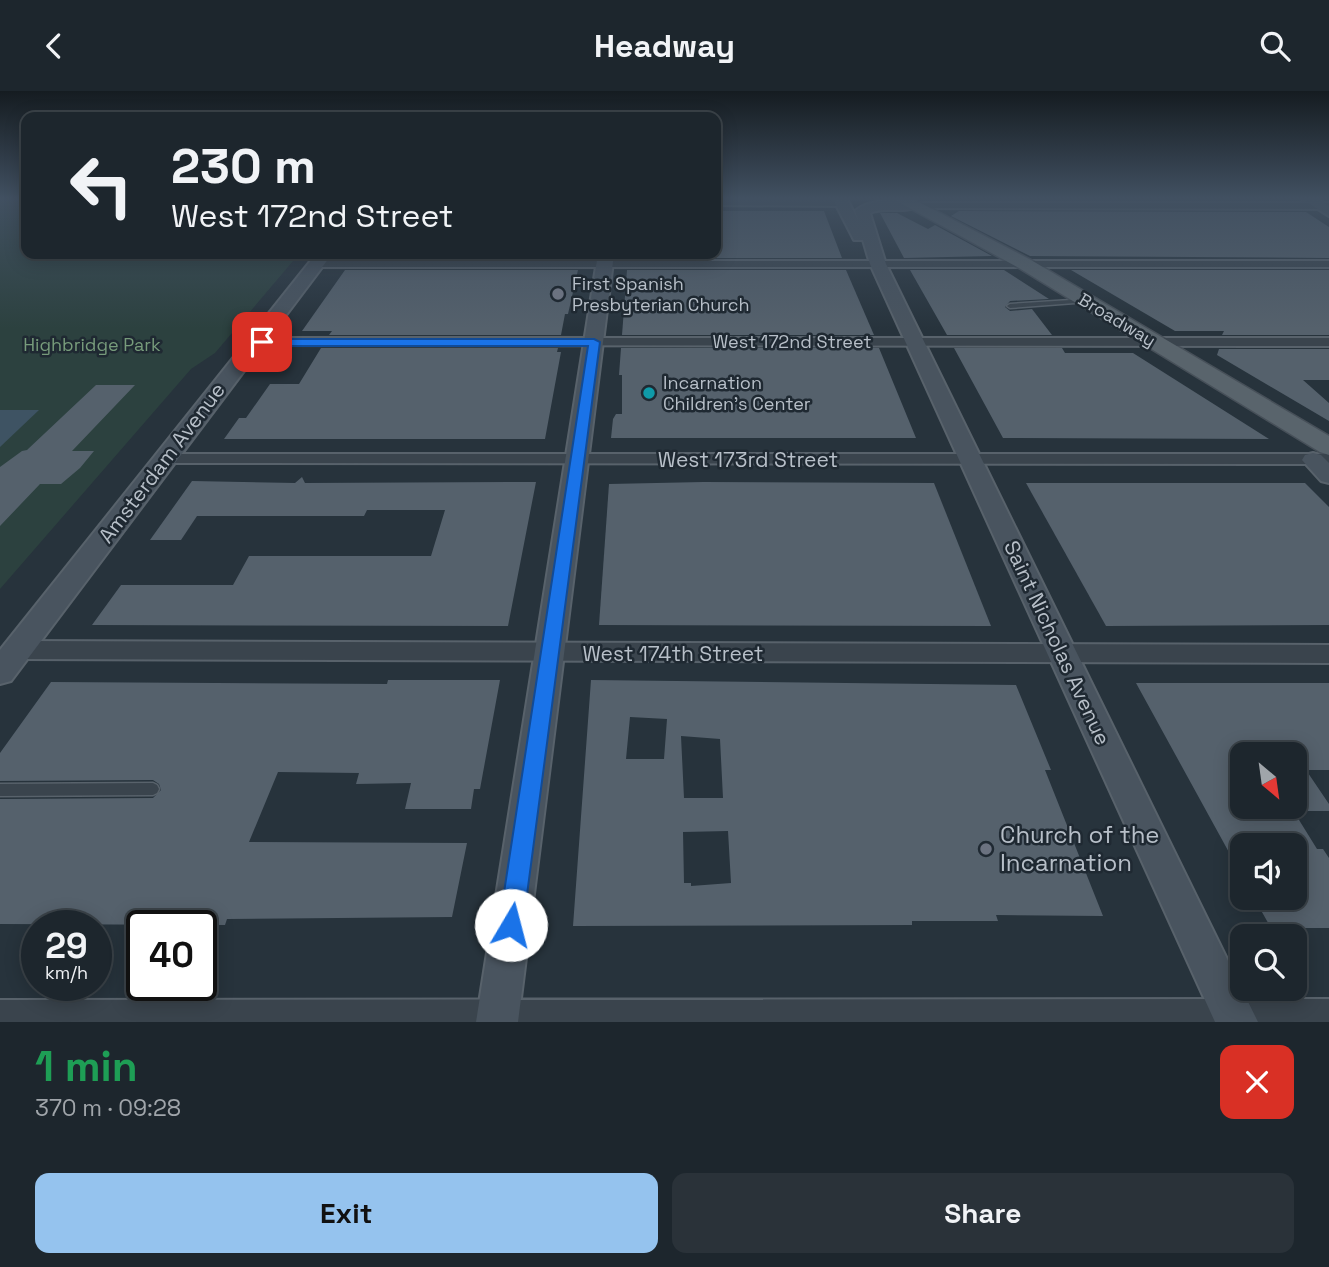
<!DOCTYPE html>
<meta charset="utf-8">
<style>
:root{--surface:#1d262d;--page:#2a3239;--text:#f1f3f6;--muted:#a0a5aa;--line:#3b4349;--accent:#95c3ee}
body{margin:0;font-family:"Space Grotesk",sans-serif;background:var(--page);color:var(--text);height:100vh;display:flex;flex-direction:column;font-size:26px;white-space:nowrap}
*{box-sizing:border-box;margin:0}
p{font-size:23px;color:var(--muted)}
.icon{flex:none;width:38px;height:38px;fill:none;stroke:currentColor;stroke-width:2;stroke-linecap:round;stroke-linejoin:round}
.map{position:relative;height:931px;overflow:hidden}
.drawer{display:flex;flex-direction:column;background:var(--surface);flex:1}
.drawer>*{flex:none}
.guide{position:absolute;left:21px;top:21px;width:700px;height:147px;border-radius:14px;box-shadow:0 4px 18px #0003,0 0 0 2px var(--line);background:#1d262d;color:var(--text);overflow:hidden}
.needle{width:46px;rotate:151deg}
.controls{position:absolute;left:1230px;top:651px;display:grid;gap:14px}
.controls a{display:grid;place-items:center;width:77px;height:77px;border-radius:14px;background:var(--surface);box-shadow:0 4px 18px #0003,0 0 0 2px var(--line);font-size:35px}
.speed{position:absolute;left:21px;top:819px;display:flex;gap:14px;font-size:35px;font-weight:700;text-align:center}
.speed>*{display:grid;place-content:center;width:91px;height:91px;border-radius:50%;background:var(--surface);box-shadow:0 4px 18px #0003,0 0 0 2px var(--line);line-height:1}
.speed small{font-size:18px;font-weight:400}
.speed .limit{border:4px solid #111;border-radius:10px;background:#fff;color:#111}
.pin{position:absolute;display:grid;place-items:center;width:60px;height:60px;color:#fff;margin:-30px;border-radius:14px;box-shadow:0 4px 10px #0006}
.me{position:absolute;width:77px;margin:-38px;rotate:8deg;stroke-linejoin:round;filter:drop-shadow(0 0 5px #0008)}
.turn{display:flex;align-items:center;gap:24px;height:147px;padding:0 35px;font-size:32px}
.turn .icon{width:91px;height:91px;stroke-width:2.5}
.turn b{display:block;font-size:49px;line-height:60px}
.round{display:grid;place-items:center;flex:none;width:74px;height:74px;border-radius:14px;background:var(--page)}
.headline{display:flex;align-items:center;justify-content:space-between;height:119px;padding:0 35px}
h1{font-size:42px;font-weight:700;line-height:52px;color:#1e9e55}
.button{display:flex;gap:14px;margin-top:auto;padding:14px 35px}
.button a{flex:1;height:80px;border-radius:14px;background:var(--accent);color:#111;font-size:28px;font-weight:700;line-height:80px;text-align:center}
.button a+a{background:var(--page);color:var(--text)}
header{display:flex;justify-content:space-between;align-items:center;height:91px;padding:0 35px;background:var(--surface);font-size:32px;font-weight:700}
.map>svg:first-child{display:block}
.green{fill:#2c413f}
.water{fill:#3e5363}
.building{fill:#55616c;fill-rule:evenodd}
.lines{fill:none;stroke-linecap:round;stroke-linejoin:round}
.lane-casing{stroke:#58626b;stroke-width:3}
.street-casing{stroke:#58626b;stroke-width:4}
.secondary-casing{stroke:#58626b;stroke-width:4}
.primary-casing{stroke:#475059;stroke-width:3}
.lane{fill:#3a444d;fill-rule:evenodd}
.street{fill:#3a444d;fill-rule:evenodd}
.secondary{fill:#49545f;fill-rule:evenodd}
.primary{fill:#59646c;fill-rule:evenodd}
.route{fill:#1a73e8;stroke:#114b97;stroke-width:2}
.worship-dot{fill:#6b7280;stroke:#1f2932;stroke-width:2.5}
.culture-dot{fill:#0f9aa8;stroke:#1f2932;stroke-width:2.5}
.labels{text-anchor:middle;stroke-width:5;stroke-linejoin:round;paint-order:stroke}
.far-poi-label{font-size:18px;fill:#b7bfc8;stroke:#1f2932;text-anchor:start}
.far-street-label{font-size:18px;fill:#b7bfc8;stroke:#1f2932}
.far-park-label{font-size:18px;fill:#779b7b;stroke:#1f2932}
.street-label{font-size:21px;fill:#b7bfc8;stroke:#1f2932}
.near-poi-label{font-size:24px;fill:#b7bfc8;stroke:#1f2932;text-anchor:start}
</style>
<header><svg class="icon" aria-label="back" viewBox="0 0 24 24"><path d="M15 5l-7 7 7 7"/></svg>Headway<svg class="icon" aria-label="search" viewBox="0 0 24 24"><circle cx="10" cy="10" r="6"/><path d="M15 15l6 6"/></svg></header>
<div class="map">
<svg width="1329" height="931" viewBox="0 0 1329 931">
<rect width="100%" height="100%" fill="#27333c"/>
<polygon class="green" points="0,108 26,108 26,163 299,163 215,262 191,278 0,498"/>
<polygon class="water" points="0,319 39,319 0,356"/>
<g class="building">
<polygon points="716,120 824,120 842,167 628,167 629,163 716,163"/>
<polygon points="959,120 1306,121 1329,136 1329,167 1030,165 951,125"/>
<polygon points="880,122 897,122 928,138 935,134 992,165 904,167"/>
<polygon points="356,163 581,163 580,167 353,167"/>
<polygon points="345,179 578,179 568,223 565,223 561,244 329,244 332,240 302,240"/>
<polygon points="627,179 846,179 874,244 622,244"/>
<polygon points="910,179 1004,179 1049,208 1010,210 1005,216 1010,220 1032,218 1052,244 947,244"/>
<polygon points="1071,179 1329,179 1329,244 1222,244 1224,240 1175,240"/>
<polygon points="321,257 558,257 557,261 561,261 545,348 224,348 239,327 246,327 270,293 299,293"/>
<polygon points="621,257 879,257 916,347 611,347 613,328 616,323 622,323 622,284 619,284"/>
<polygon points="954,257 1062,257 1065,262 1133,262 1269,348 1003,347"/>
<polygon points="1219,258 1329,258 1329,289 1303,289 1329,312 1329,330 1217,264"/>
<polygon points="96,294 135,294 72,360 94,360 80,377 61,393 40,393 0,435 0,376 22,360 27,359"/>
<polygon points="302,386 305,392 536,391 508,535 92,534 121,494 233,494 249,465 431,465 445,419 367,419 364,425 197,425 181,449 150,449 192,390 295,392"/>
<polygon points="703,391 934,392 991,535 599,534 609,393"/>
<polygon points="1026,392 1305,392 1329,416 1329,534 1106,535"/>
<polygon points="388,589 500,589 480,698 474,698 471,718 405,718 411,692 356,693 359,682 278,681 249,751 467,752 452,826 227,828 225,834 0,833 0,708 153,707 161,699 159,693 153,689 0,690 0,662 51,591 387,593"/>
<path d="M591,589L1016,594L1051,679H1045L1103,825L996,824L998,830H912V834L573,835ZM630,626L667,628L664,668H626ZM681,645L720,648L723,707H684ZM728,740L731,792L691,795V792H684L683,741Z"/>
<polygon points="1136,592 1329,592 1329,679 1306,679 1329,713 1329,720 1295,720 1295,663 1242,663 1242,716 1291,716 1317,758 1323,758 1329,767 1329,837 1271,837 1254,807 1295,807 1295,754 1242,754 1242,785"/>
</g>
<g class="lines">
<defs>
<g id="lane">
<polygon points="1086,208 1089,210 1088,211 1010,217 1007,215 1010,213"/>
<polygon points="153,692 157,694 159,698 157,702 153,704 0,705 0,693"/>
</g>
<g id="street">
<polygon points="716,108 842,109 847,112 842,115 716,114"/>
<polygon points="909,112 1329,112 1329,118 913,117 908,114"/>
<polygon points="1329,170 1329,176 316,176 310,173 316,170"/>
<polygon points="254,247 1329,247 1329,255 249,254 249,248"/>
<polygon points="167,363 1329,363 1329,373 161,372 159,368"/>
<polygon points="17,550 1329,554 1329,572 17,568 9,565 6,559 9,553"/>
<polygon points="1329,908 1329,931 0,931 0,909"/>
</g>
<g id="secondary">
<path d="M833,108H847L858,129L855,120C867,109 908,104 920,114C907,124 885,115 870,122L886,173L1258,931H1215L870,173L863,149H854Z"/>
<polygon points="1302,108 1318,108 1329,115 1329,125"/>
<polygon points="316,163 332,163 11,590 0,593 0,559"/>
<polygon points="598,163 614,163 518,931 476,931"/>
<polygon points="1313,362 1321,364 1329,372 1329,392 1321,390 1302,369 1305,364"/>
</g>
<polygon id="primary" points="893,108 913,108 1031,169 1329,345 1329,364 1320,361 1019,177"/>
</defs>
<use href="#lane" class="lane-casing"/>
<use href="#street" class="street-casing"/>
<use href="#secondary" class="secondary-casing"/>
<use href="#primary" class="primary-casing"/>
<use href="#lane" class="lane"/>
<use href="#street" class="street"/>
<use href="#secondary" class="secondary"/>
<use href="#primary" class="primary"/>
</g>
<linearGradient id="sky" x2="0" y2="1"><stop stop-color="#151c21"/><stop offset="0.45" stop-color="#415061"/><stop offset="1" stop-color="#415061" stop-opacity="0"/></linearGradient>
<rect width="1329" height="238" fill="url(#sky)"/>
<polygon class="route" points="594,248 600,251 523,834 519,842 511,846 502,842 499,834 588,255 262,255 256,251 262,248"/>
<g class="worship-dot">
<circle cx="558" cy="203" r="7"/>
<circle cx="986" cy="758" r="7"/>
</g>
<circle class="culture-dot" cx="649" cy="302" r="7"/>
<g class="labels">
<g class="far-poi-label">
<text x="572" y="199">First Spanish<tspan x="572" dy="21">Presbyterian Church</tspan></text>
<text x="663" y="298">Incarnation<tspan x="663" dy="21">Children's Center</tspan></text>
</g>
<g class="far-street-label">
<text transform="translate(1117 229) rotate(31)" y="6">Broadway</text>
<text x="792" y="257">West 172nd Street</text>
</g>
<g class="far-park-label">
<text x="92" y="260">Highbridge Park</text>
</g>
<g class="street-label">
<text x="748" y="376">West 173rd Street</text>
<text transform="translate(162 372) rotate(-53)" y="7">Amsterdam Avenue</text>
<text transform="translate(1057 552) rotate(65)" y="7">Saint Nicholas Avenue</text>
<text x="673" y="570">West 174th Street</text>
</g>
<g class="near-poi-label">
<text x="1000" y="752">Church of the<tspan x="1000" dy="28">Incarnation</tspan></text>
</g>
</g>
</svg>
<div class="controls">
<a><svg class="needle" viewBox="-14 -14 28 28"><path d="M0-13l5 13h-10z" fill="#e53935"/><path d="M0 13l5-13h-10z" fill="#a0a5aa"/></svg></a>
<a><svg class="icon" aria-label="sound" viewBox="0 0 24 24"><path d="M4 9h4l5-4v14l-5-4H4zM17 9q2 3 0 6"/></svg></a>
<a><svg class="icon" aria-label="search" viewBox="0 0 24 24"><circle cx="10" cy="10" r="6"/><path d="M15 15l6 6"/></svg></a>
</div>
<div class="speed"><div>29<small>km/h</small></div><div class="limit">40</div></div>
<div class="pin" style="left:262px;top:251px;background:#d93025"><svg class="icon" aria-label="arrive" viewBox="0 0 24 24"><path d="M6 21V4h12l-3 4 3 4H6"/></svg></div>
<svg class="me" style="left:511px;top:834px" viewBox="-20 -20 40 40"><circle r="19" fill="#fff"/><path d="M0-13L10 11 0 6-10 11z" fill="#1a73e8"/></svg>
<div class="guide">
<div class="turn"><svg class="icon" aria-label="left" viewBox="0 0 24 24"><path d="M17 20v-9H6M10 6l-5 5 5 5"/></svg><div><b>230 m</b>West 172nd Street</div></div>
</div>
</div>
<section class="drawer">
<div class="headline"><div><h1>1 min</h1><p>370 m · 09:28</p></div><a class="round" style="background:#d93025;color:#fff"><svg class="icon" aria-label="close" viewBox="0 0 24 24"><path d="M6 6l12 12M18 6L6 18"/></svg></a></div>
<div class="button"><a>Exit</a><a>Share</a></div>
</section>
